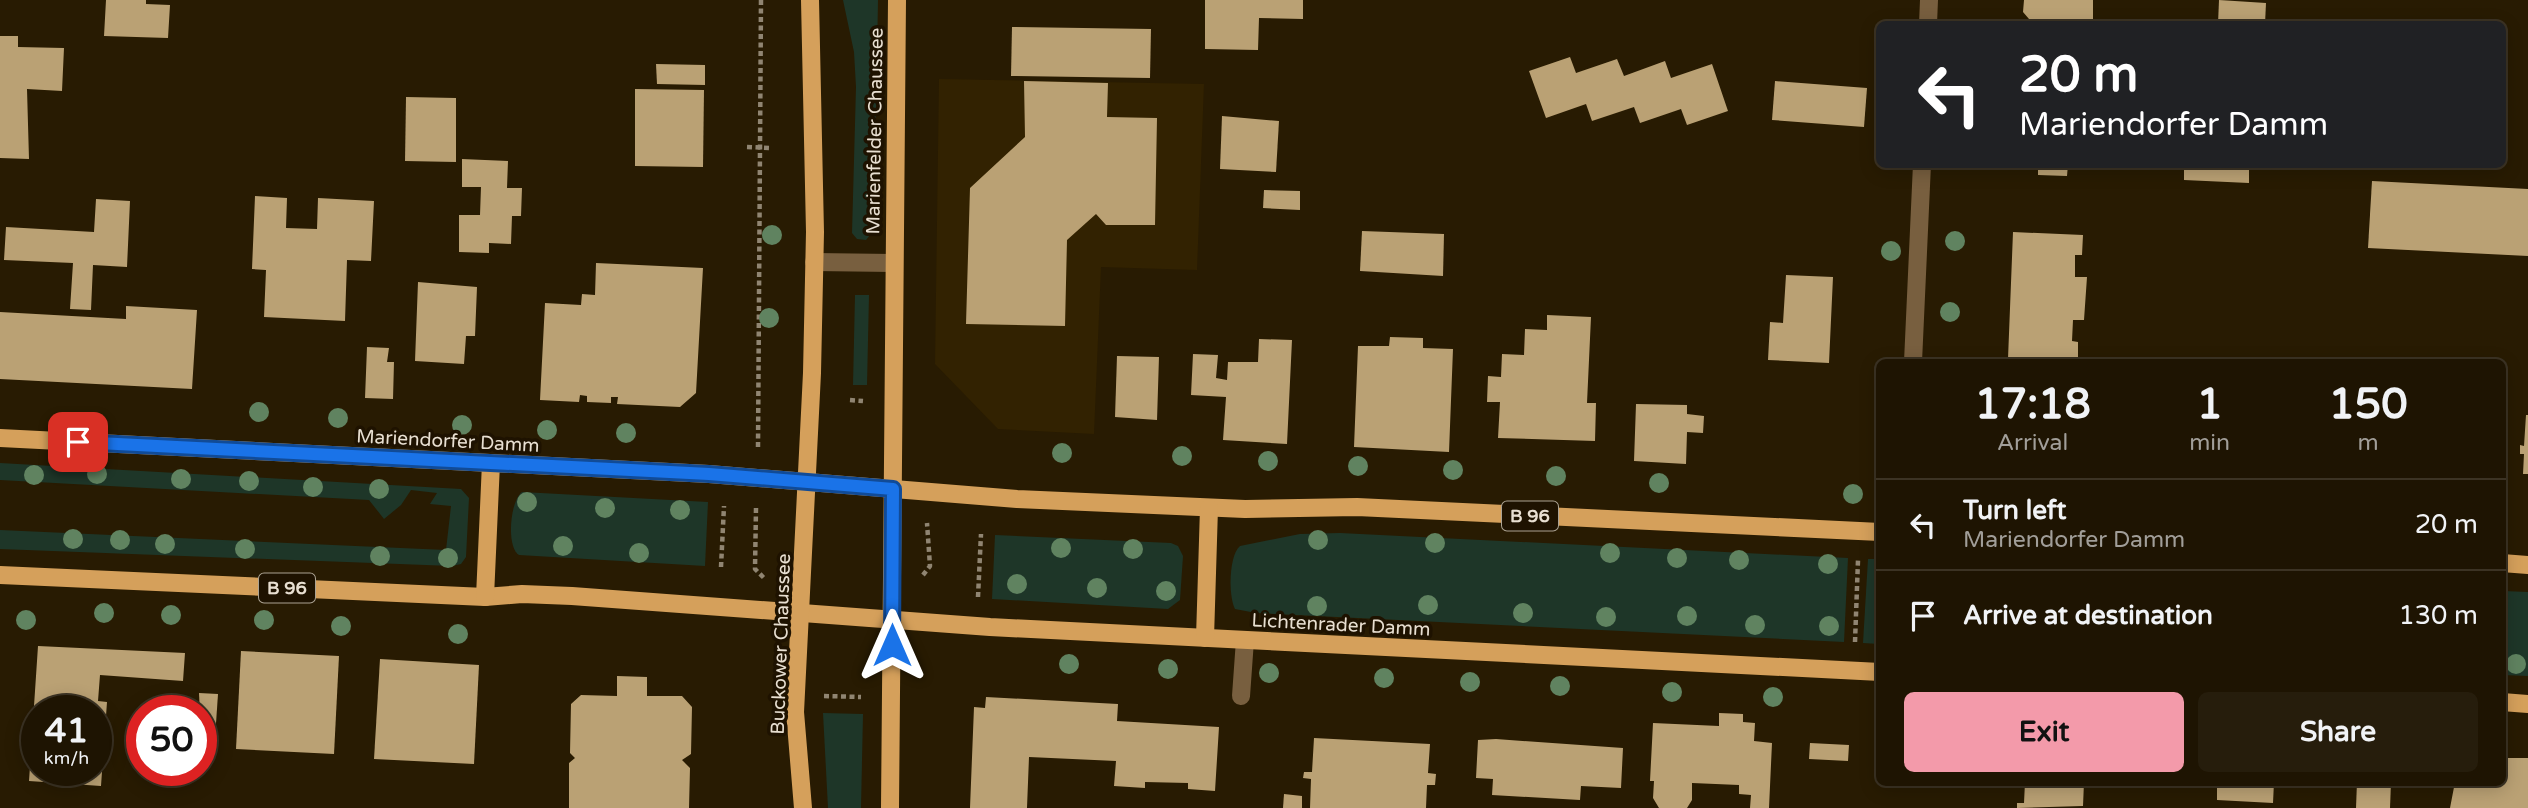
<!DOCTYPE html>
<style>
:root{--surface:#1e1402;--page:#261d0c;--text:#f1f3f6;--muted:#a19e99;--line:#3c3324;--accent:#f39aaa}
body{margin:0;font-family:"Varela Round",sans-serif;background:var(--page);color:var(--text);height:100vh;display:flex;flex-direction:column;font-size:26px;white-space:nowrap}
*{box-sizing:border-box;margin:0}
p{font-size:23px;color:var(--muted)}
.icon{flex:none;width:38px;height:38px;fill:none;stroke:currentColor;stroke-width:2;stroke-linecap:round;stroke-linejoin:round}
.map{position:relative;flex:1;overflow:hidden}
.sheet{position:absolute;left:1876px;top:359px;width:630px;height:427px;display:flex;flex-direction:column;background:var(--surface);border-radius:10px;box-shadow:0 4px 18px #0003,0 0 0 2px var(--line)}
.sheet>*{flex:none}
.hud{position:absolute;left:1876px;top:21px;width:630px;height:147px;border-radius:10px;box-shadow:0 4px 18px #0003,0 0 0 2px var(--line);background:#202124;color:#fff;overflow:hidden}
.speed{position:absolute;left:21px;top:695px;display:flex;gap:14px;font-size:35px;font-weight:700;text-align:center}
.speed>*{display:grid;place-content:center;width:91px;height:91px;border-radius:50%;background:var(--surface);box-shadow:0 4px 18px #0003,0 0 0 2px var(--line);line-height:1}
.speed small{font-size:18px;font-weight:400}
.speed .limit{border:10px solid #d22;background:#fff;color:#111}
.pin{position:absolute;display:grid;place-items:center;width:60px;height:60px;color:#fff;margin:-30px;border-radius:14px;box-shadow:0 4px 10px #0006}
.me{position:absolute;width:77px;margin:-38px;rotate:0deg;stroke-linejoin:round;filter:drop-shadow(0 0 5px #0008)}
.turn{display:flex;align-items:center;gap:24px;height:147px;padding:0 28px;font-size:32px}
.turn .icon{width:91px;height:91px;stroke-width:2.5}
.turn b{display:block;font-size:49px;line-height:60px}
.eta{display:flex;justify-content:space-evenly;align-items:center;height:119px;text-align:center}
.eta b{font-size:42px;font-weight:800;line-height:49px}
.action{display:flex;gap:14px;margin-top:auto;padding:14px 28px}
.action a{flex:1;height:80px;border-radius:10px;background:var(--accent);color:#111;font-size:28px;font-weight:800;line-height:80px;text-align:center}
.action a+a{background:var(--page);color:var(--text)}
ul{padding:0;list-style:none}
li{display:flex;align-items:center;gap:21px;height:91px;padding:0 28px;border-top:2px solid var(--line)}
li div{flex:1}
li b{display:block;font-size:26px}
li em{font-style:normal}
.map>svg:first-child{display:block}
.built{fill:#322201}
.green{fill:#1e3628}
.building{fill:#baa174;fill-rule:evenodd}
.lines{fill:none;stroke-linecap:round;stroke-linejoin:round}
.path{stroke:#908572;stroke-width:4.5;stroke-dasharray:5 3.5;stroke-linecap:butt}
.minor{stroke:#785f3f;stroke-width:18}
.major{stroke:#d5a05b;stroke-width:18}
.tree{fill:#608360}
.route-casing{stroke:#114b97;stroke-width:18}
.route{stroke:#1a73e8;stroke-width:12}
.labels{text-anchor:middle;stroke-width:7;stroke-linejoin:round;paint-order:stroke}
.shield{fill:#1e1200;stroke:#aba292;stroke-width:2}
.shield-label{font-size:18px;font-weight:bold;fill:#e8dfd1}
.street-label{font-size:19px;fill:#e8dfd1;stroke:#1e1200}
</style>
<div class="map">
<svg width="2528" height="808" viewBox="0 0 2528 808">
<rect width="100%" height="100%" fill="#281b02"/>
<polygon class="built" points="939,79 1204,84 1197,270 1101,267 1094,434 998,429 935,364"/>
<g class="green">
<polygon points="843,0 878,0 874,230 866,240 857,239 852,233 856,87 854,52"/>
<polygon points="855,295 869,295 867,385 853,385"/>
<polygon points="0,463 461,489 469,498 466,557 461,564 452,566 0,549 0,530 446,550 451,506 430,504 437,493 411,490 401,505 384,519 369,500 0,480"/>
<path d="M522,492L708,502L705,566L519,555C506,547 510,501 522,492Z"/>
<path d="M1340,533L1848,558L1844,642L1256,613L1235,609C1228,595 1229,555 1240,546L1300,534Z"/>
<polygon points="995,535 1171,543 1178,546 1183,556 1180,600 1168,609 992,599"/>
<polygon points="1868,559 1879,559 1879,644 1863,643"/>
<polygon points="2503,591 2528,592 2528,676 2503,675"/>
<polygon points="823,713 863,714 861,808 828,808"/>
</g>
<g class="building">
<polygon points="106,0 146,0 146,4 170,5 168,38 104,36"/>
<polygon points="1205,0 1303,0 1303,19 1259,18 1258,50 1205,49"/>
<polygon points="2024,0 2093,0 2093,24 2029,24 2029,19 2023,12"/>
<polygon points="2219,0 2266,3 2265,24 2218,24"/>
<polygon points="1012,27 1151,29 1150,78 1011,76"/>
<polygon points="0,36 18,36 18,47 64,48 62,91 27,89 29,159 0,158"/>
<polygon points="1570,57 1576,73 1617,59 1624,76 1665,61 1671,78 1712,64 1728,111 1687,125 1681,109 1640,123 1634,107 1592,121 1586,104 1546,118 1529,71"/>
<polygon points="656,64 705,65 705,85 657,84"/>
<polygon points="1024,81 1108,83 1107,117 1157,118 1155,225 1106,225 1096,214 1067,240 1065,326 966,324 970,188 1025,137"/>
<polygon points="1775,81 1867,88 1864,127 1772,120"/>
<polygon points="635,89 704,90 703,167 635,166"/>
<polygon points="406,97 456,98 456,162 405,161"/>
<polygon points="1222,116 1279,121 1276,172 1220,169"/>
<polygon points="462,159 508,161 507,188 522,188 521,216 512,216 511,244 489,243 489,253 459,252 459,215 480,215 481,187 462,187"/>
<polygon points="2038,164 2068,164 2067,176 2038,175"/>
<polygon points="2184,164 2249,164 2249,183 2184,180"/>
<polygon points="2372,181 2528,189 2528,256 2368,248"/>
<polygon points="1264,190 1300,191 1300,210 1263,208"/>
<polygon points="255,196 287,198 286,228 317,229 318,198 374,201 371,261 347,260 345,321 264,317 266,270 252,269"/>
<polygon points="96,199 130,201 127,267 93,265 91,310 70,309 73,263 4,260 6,227 94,232"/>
<polygon points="1362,231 1444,234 1443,276 1360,271"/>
<polygon points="2013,232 2083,235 2082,255 2075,255 2075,277 2087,277 2084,320 2073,320 2072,341 2078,342 2078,362 2008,359"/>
<polygon points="596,263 703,268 696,393 680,407 617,404 618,397 611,397 611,403 587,402 587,396 580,395 579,402 540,400 545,303 581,305 582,294 595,295"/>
<polygon points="1786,275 1833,277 1829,363 1768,360 1770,322 1783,323"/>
<polygon points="418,282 477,287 475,336 466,336 464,364 415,361"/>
<polygon points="126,306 197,310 192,389 0,379 0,312 126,319"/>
<polygon points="1547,315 1591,317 1587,403 1596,403 1595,441 1498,438 1500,402 1487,402 1488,376 1501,377 1502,354 1524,355 1525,329 1547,330"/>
<polygon points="1390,337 1423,338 1423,348 1453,349 1449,452 1354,447 1358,346 1389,346"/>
<polygon points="1259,339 1292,340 1287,444 1223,440 1226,397 1191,395 1193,354 1218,355 1216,378 1227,380 1228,362 1258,362"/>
<polygon points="367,347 389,348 387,362 394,362 393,399 365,398"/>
<polygon points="1117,356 1159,357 1157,420 1115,417"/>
<polygon points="1636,404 1687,405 1687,414 1704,416 1703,433 1687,432 1686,464 1634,461"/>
<polygon points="2526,415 2528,415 2528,474 2523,474 2524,454 2520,454 2520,445 2524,446"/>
<path d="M38,646L185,653L183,681L100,675L98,701L107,702L101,786L29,781ZM37,710H96V770H37Z"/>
<polygon points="241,651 339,656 334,754 236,749"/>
<polygon points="380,659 479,665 474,764 374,759"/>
<polygon points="617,676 647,677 647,696 682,696 692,707 691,754 682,760 690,768 689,808 569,808 569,763 575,758 570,753 571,704 581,695 617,696"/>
<polygon points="199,693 218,694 215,738 201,737"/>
<polygon points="986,697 1118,704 1117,721 1219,727 1215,791 1188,789 1188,783 1145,782 1145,788 1114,786 1116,761 1029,757 1027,808 970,808 974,707 985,708"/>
<polygon points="1719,713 1743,714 1743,722 1755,723 1754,741 1772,743 1769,808 1750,808 1751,795 1739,794 1739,785 1692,783 1692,800 1687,808 1659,808 1653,798 1654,781 1650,781 1653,723 1719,726"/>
<polygon points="1314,738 1430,744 1428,773 1436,774 1435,785 1427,785 1426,808 1310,808 1311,779 1303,778 1304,772 1312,772"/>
<polygon points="1496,739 1623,748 1621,788 1581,786 1580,800 1492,795 1493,779 1476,778 1478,740"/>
<polygon points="1810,743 1849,745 1848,761 1809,759"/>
<polygon points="2502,758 2528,758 2528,808 2450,808 2455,782 2502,782"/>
<polygon points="2025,782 2084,782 2083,806 2017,808 2017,803 2024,803"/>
<polygon points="2211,782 2274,782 2273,803 2217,800 2217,786 2211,786"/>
<polygon points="2357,782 2391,782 2390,808 2356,808"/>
<polygon points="1284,794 1302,796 1302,808 1283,808"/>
</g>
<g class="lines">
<g class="path">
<polyline points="747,147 770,148"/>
<polyline points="850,400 863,401"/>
<polyline points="758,447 761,0"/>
<polyline points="756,508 755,569 765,579"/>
<polyline points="721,567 724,506"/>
<polyline points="923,575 930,566 927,523"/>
<polyline points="978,597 981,534"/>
<polyline points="1855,642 1858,560"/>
<polyline points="824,696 861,697"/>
</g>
<g class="minor">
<polyline points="1928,24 1929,0"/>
<polyline points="814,262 893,263"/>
<polyline points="1913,362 1922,164"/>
<polyline points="1241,696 1245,640"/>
</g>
<g class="major">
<polyline points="0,438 709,474 1017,499 1245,509 1357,507 1880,532"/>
<polyline points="2502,563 2528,565"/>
<polyline points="0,575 485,597 522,594 572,596 990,627 1880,672"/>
<polyline points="485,597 491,463"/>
<polyline points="1205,638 1209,508"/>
<polyline points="2502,702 2528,704"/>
<polyline points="803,808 795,712 812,373 815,232 810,0"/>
<polyline points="890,808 897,0"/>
</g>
</g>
<g class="tree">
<circle cx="772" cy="235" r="10"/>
<circle cx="1955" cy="241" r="10"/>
<circle cx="1891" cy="251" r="10"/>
<circle cx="1950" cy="312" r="10"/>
<circle cx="769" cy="318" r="10"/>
<circle cx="259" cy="412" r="10"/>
<circle cx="338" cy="418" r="10"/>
<circle cx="462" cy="425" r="10"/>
<circle cx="547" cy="430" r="10"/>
<circle cx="626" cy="433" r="10"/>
<circle cx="1062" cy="453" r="10"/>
<circle cx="1182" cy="456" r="10"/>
<circle cx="1268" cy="461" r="10"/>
<circle cx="1358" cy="466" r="10"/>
<circle cx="1453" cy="470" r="10"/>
<circle cx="97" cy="474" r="10"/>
<circle cx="34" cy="475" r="10"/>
<circle cx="1556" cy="476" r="10"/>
<circle cx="181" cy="479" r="10"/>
<circle cx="249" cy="481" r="10"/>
<circle cx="1659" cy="483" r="10"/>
<circle cx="313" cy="487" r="10"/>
<circle cx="379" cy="489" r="10"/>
<circle cx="1853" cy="494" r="10"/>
<circle cx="527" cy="502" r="10"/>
<circle cx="605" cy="508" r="10"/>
<circle cx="680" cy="510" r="10"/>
<circle cx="73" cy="539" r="10"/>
<circle cx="120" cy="540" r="10"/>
<circle cx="1318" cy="540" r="10"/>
<circle cx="1435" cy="543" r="10"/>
<circle cx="165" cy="544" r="10"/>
<circle cx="563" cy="546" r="10"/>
<circle cx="1061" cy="548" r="10"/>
<circle cx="245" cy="549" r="10"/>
<circle cx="1133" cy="549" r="10"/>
<circle cx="639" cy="553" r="10"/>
<circle cx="1610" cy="553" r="10"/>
<circle cx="380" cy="556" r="10"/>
<circle cx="448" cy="558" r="10"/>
<circle cx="1677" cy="558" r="10"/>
<circle cx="1739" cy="560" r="10"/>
<circle cx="1828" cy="564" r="10"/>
<circle cx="1017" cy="584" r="10"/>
<circle cx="1097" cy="588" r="10"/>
<circle cx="1166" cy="591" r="10"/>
<circle cx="1428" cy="605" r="10"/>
<circle cx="1317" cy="606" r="10"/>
<circle cx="104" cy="613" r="10"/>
<circle cx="1523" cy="613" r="10"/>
<circle cx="171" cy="615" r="10"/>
<circle cx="1687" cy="616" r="10"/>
<circle cx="1606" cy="617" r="10"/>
<circle cx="26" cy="620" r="10"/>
<circle cx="264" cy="620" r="10"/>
<circle cx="1755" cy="625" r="10"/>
<circle cx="341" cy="626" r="10"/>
<circle cx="1829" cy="626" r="10"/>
<circle cx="458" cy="634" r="10"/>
<circle cx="1069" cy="664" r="10"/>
<circle cx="2516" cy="664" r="10"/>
<circle cx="1168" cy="669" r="10"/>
<circle cx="1269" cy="673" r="10"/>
<circle cx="1384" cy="678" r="10"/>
<circle cx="1470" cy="682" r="10"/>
<circle cx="1560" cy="686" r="10"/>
<circle cx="1672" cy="692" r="10"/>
<circle cx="1773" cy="697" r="10"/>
</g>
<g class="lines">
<defs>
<polyline id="route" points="78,442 709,474 893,489 892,645"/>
</defs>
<use href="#route" class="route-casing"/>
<use href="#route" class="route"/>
</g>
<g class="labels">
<g class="shield">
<rect x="1502" y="501.5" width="56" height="29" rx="5"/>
<rect x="259" y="573.5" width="56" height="29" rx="5"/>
</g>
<g class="shield-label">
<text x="1530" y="522">B 96</text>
<text x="287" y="594">B 96</text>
</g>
<g class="street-label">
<text transform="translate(874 131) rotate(-89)" y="7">Marienfelder Chaussee</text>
<text transform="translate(448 440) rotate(3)" y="7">Mariendorfer Damm</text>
<text transform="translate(1341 624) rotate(3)" y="7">Lichtenrader Damm</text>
<text transform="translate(780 644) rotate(-88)" y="7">Buckower Chaussee</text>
</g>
</g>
</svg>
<div class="speed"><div>41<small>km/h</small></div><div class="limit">50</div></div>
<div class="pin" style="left:78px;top:442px;background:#d93025"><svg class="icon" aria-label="arrive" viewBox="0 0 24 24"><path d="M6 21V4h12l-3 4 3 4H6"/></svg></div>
<svg class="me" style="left:892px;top:645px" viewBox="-20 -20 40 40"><path d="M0-17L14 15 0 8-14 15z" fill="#1a73e8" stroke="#fff" stroke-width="4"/></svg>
<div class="hud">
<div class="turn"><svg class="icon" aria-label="left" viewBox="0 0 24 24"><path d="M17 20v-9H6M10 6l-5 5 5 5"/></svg><div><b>20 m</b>Mariendorfer Damm</div></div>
</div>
<section class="sheet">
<div class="eta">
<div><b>17:18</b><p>Arrival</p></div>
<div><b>1</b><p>min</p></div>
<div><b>150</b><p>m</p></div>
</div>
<ul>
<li><svg class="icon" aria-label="left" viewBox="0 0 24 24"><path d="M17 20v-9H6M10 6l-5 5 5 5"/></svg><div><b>Turn left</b><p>Mariendorfer Damm</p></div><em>20 m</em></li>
<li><svg class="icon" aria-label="arrive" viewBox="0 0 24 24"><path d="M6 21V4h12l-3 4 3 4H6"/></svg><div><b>Arrive at destination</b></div><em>130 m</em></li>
</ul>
<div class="action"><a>Exit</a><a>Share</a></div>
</section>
</div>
